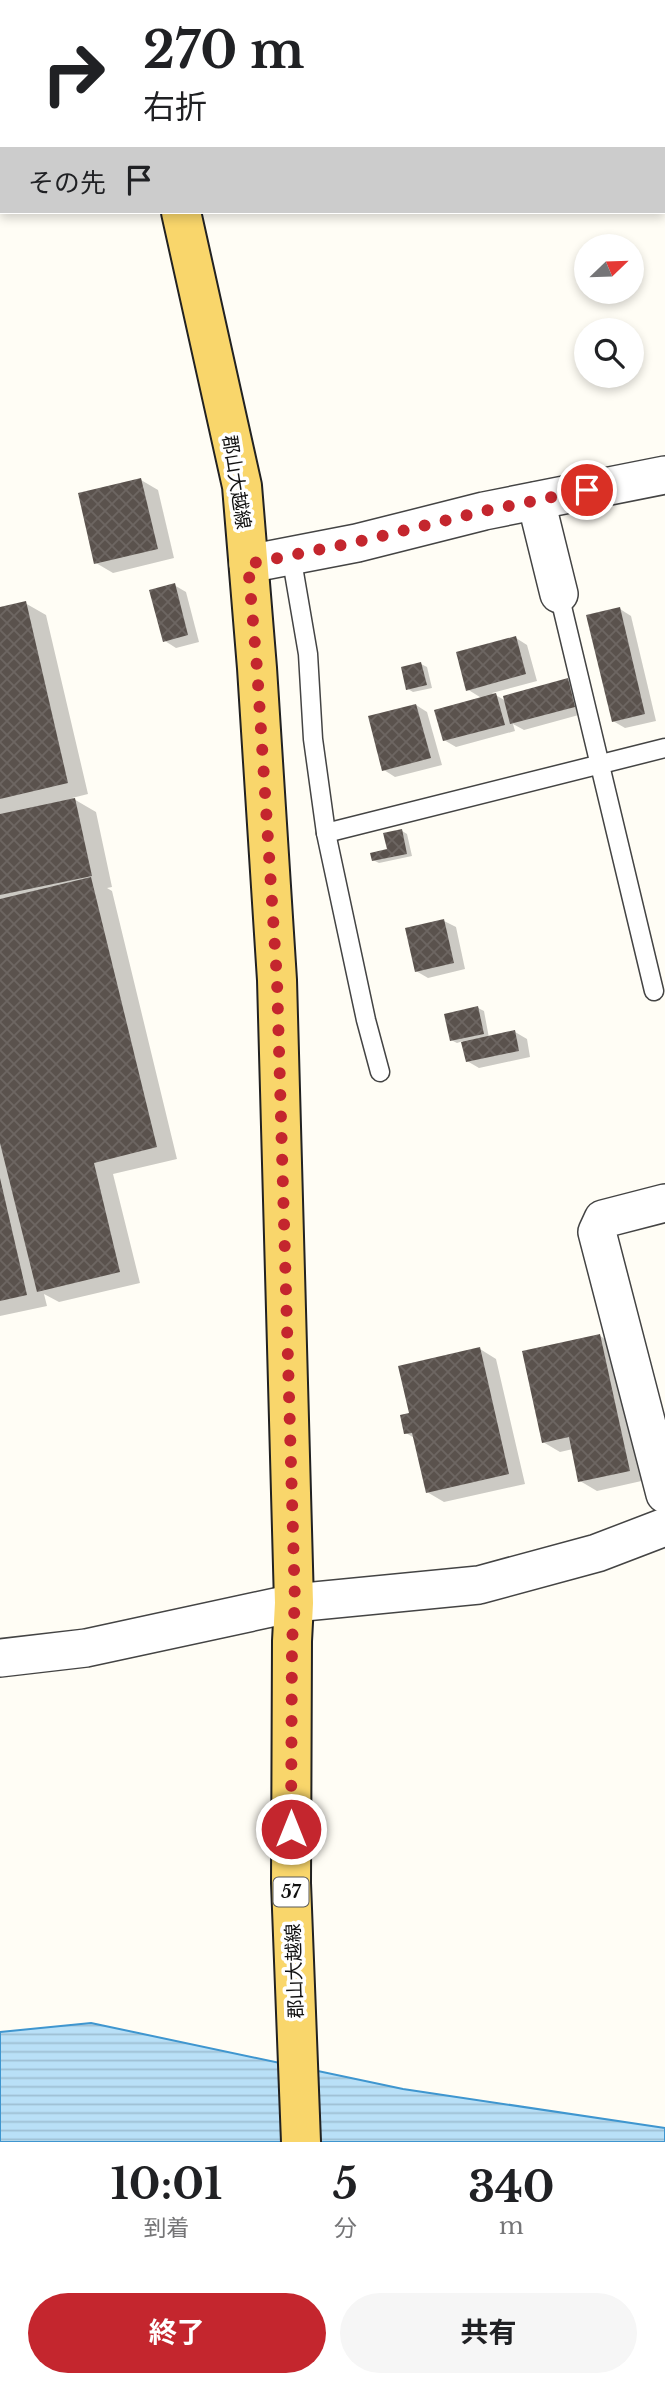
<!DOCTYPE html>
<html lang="ja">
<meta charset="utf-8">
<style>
:root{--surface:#fff;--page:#f6f6f6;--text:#202124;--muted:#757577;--accent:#c4262e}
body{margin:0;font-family:"Libre Baskerville","Noto Sans JP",serif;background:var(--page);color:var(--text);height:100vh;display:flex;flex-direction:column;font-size:26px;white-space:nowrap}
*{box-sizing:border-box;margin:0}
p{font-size:23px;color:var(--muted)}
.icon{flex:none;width:38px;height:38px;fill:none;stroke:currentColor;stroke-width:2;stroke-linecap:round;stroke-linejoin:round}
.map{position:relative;height:2142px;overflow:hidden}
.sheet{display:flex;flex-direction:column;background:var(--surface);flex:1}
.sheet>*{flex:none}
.banner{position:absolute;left:0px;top:0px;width:665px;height:214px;box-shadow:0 4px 10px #0003;background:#fff;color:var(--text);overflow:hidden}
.needle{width:46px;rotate:67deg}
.buttons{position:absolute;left:574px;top:234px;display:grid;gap:14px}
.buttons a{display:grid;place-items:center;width:70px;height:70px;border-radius:50%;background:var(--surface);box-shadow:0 4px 10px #0003;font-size:35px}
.pin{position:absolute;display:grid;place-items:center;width:60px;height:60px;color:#fff;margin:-30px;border:4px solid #fff;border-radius:50%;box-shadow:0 2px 7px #0007}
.me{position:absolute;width:77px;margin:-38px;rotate:0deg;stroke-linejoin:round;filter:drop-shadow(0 0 5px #0008)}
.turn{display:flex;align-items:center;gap:24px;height:147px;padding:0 28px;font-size:32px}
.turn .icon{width:91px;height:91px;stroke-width:2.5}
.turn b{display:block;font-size:49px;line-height:60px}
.then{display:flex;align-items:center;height:66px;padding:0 28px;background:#0003;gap:14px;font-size:26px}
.eta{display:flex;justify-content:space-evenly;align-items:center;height:119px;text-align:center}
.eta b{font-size:42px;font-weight:700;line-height:49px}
.primary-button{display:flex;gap:14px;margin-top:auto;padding:14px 28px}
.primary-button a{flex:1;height:80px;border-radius:42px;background:var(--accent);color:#fff;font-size:28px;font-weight:700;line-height:80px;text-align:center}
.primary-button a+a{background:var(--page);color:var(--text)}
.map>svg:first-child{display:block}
.water{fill:url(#water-rules);stroke:#3f96cf;stroke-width:2}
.shadow{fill:#0003}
.building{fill:url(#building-cross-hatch)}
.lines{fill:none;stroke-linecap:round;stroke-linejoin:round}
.service-casing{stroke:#444;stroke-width:21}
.minor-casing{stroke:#444;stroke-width:40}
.primary-casing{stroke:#222;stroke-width:42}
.service{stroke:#fff;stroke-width:18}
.minor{stroke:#fff;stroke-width:37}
.primary{stroke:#f9d66b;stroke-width:38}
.route{stroke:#c4262e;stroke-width:12;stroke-dasharray:0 21.6}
.labels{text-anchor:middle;stroke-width:7;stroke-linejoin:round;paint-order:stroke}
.shield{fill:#fff;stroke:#585858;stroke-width:2}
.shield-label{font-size:18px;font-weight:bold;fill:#111}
.street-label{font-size:19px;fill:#111;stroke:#fff}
</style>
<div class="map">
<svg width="665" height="2142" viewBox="0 0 665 2142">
<defs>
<pattern id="water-rules" width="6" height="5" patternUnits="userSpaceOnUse" patternTransform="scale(1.75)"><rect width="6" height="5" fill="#b9e0f7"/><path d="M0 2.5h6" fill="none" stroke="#9ebfd3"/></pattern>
<pattern id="building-cross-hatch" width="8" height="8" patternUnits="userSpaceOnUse" patternTransform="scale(1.75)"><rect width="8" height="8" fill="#5a524d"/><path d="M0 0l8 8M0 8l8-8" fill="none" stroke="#6d6662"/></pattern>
</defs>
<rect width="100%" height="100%" fill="#fffdf5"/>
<polygon class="water" points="91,2023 403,2089 665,2128 665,2142 0,2142 0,2032"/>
<g class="shadow">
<polygon points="0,0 17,0 18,2 2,2 2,29 0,30"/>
<rect x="305" y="0" width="39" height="2"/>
<polygon points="348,0 419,0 419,2 349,2"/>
<polygon points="465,0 507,0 508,2 466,2"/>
<polygon points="589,0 620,0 614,2"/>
<polygon points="647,0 665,0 665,3 650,2"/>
<polygon points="141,480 158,490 174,558 113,573 96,563"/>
<polygon points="174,585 186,592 199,642 176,648 165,641"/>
<polygon points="25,603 46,615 88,794 72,798 96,812 112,887 107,888 112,891 177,1159 113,1174 140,1283 59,1302 44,1294 47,1306 0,1316 0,609"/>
<polygon points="620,609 631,616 656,721 625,728 613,721"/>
<polygon points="516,638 527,645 537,681 492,693 506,701 567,680 579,687 586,713 524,730 513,724 515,731 456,747 444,740 483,699 467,689"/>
<polygon points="421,664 427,667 432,688 413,692 408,689"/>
<polygon points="416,705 427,712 442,765 395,777 384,770"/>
<polygon points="402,831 407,834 412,856 379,863 373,860 389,850"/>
<polygon points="444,921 456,927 465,969 428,978 416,971"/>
<polygon points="478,1008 484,1011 489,1038 515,1032 527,1039 530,1057 479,1068 467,1061 463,1041 457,1043 451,1040"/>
<polygon points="600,1336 617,1346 646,1480 597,1491 580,1481 573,1449 560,1452 543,1442"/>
<polygon points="480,1349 496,1359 525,1484 444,1502 427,1492 416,1439 406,1433"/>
</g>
<g class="building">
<polygon points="141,478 158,549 94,564 78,493"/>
<polygon points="175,583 188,635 163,642 149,590"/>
<polygon points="26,601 68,783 0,799 0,607"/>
<polygon points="620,607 645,714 612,722 586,615"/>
<polygon points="516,636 526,674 466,691 456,652"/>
<polygon points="421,662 427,685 406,690 401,667"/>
<polygon points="568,678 575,707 510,724 503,696"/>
<polygon points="496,693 505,725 443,741 434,710"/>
<polygon points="416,704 431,758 382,771 368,716"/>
<polygon points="75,798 92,876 0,895 0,814"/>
<polygon points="402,829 407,854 372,861 370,853 387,849 383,833"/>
<polygon points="91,877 157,1147 94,1163 120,1272 37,1292 0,1143 0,899"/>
<polygon points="444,919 454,963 415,972 405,928"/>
<polygon points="478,1006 484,1034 450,1041 444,1014"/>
<polygon points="515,1030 519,1051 466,1062 461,1042"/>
<polygon points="0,1178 27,1295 0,1301"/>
<polygon points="600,1334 630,1471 578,1482 569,1437 542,1443 522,1351"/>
<polygon points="480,1347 509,1474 426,1493 412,1433 404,1434 400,1415 409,1413 398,1366"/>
</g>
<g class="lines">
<defs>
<g id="service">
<polyline points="291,555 308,654 313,739 326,833 366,1020 380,1072"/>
<polyline points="559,594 654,991"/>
<polyline points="326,833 665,748"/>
</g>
<g id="minor">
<polyline points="663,31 665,31"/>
<polyline points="0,184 2,184"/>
<polyline points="536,501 559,594"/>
<polyline points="248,564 357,543 484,511 665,475"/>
<polyline points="665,1203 603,1219 597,1232 665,1494"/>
<polyline points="0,1658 86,1648 294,1603 479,1585 597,1553 665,1527"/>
</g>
<g id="primary">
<polyline points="132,0 132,2"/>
<polyline points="181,212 242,486 257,668 277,980 294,1603 292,1641 291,1883 301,2142"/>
</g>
</defs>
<use href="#service" class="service-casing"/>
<use href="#minor" class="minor-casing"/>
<use href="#primary" class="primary-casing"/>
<use href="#service" class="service"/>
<use href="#minor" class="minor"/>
<use href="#primary" class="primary"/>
</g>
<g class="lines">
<polyline class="route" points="291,1829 292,1641 295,1603 277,980 257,668 248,564 357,542 484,511 587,490"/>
</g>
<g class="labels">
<rect class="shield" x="273.5" y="1877.5" width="35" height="29" rx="5"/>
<g class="shield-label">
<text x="291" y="1898">57</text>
</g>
<g class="street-label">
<text transform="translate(237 482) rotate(81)" y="7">郡山大越線</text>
<text transform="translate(294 1971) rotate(-92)" y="7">郡山大越線</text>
</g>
</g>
</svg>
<div class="buttons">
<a><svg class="needle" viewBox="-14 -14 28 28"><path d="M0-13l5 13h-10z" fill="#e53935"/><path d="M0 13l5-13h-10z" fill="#757577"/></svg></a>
<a><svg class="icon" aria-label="search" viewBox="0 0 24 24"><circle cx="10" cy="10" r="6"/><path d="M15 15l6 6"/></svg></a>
</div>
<div class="pin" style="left:587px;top:490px;background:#d93025"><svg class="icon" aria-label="arrive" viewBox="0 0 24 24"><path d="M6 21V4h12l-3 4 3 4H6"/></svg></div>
<svg class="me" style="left:291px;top:1829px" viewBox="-20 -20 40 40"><circle r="17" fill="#c4262e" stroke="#fff" stroke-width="3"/><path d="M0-11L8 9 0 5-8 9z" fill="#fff"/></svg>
<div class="banner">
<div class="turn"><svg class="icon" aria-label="right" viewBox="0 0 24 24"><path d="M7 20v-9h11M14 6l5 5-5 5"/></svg><div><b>270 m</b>右折</div></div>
<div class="then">その先<svg class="icon" aria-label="arrive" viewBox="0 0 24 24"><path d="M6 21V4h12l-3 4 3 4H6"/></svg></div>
</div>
</div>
<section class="sheet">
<div class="eta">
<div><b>10:01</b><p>到着</p></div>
<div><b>5</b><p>分</p></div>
<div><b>340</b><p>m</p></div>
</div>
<div class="primary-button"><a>終了</a><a>共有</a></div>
</section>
